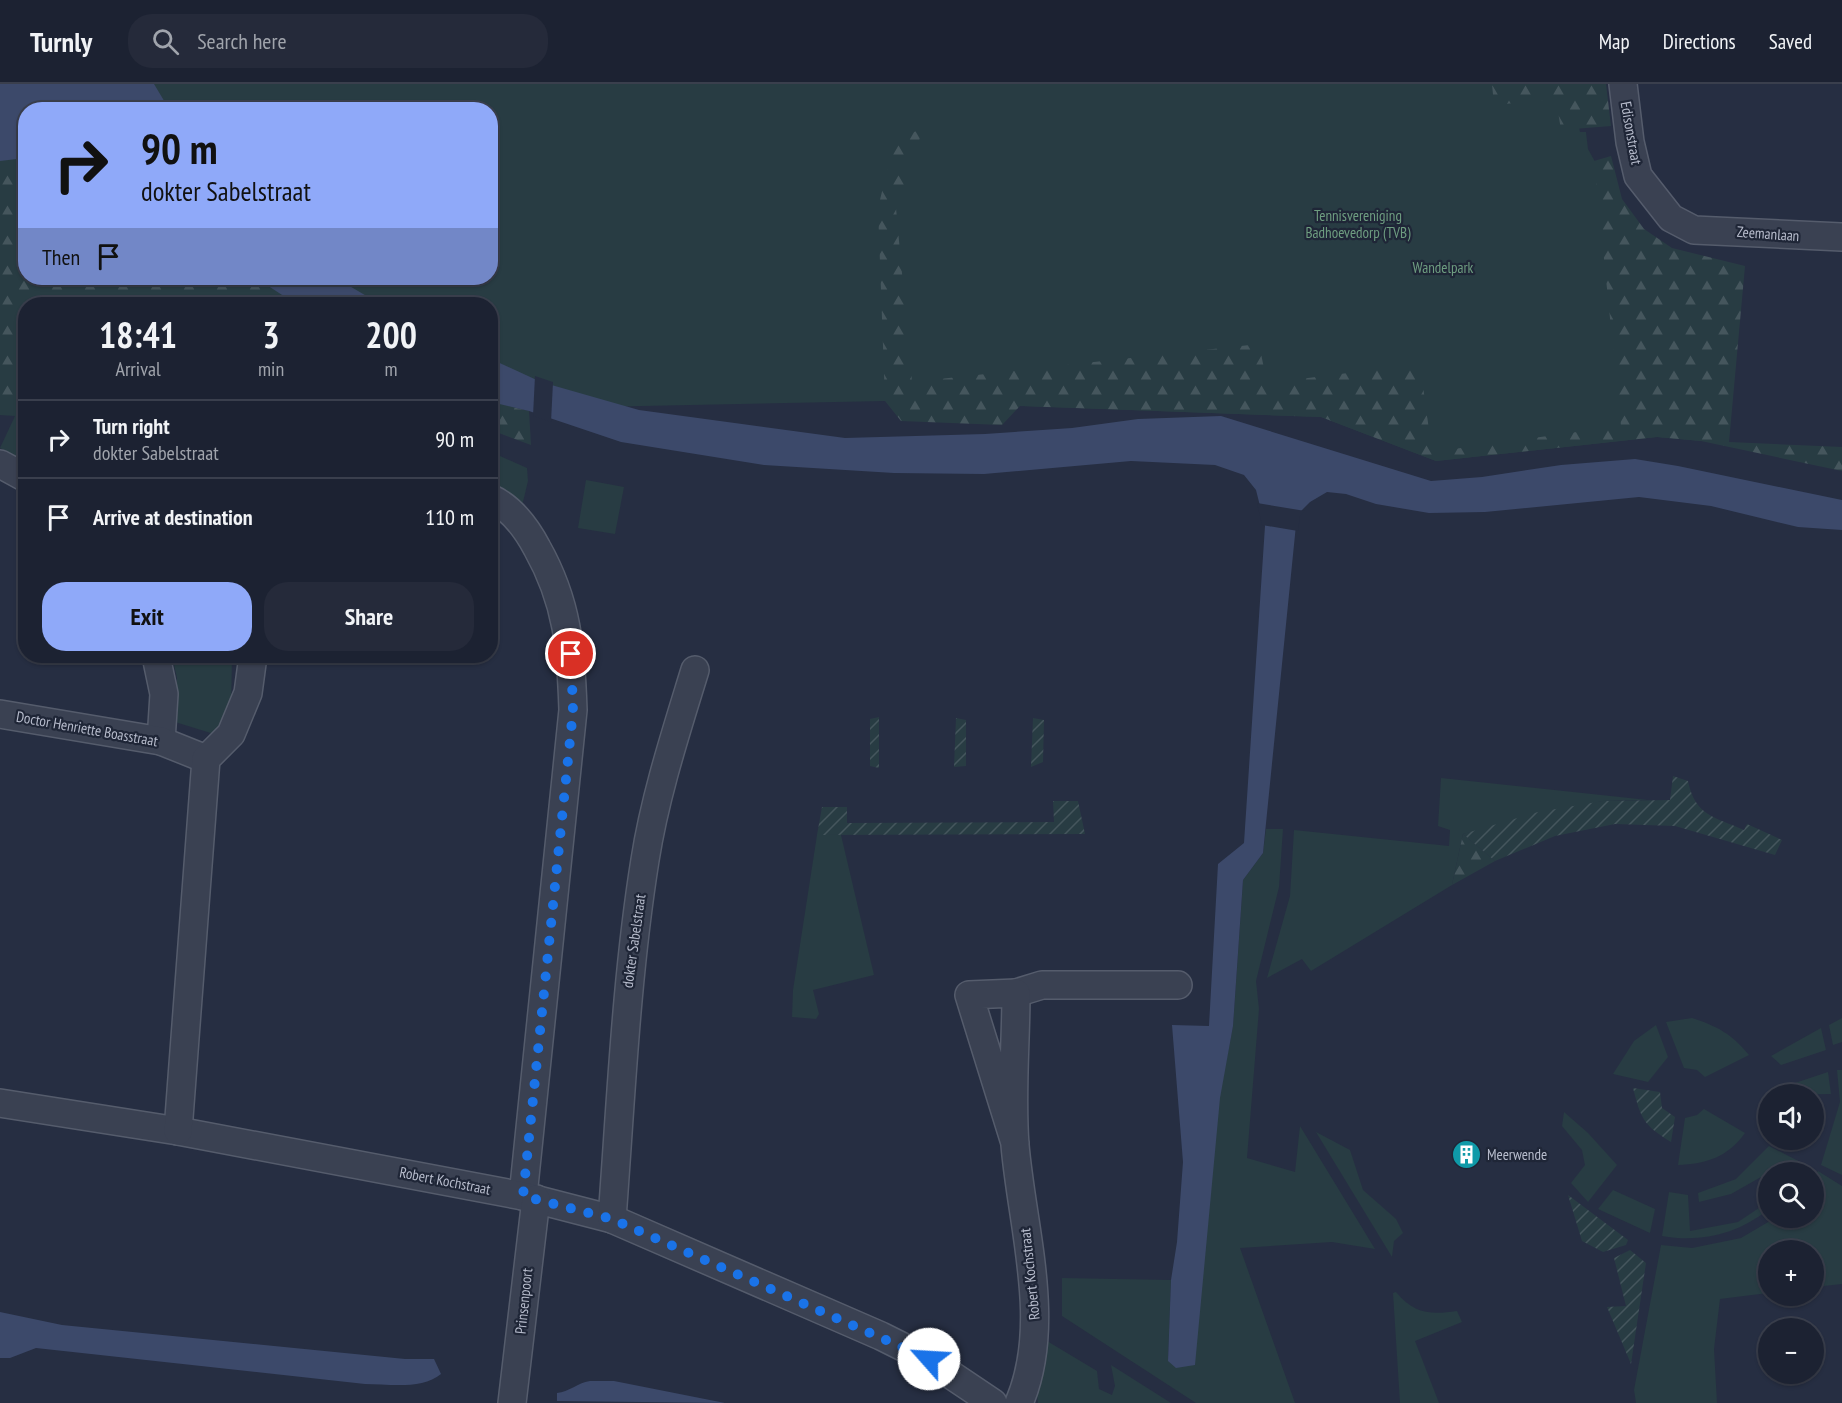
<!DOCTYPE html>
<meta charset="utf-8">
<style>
:root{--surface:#1c2232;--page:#252a3a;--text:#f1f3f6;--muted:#a0a4ac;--line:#3a3f4d;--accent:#8fa9f9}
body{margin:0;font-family:"PT Sans Narrow",sans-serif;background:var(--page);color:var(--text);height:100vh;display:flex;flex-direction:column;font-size:22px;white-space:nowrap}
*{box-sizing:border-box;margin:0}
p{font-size:20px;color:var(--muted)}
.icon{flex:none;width:33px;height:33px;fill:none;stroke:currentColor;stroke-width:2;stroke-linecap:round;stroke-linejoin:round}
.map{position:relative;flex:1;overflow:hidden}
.panel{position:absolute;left:18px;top:213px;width:480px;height:366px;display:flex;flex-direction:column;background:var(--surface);border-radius:24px;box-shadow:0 2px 4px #0004,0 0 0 2px var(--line)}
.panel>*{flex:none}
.top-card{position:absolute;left:18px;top:18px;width:480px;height:183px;border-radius:24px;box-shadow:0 2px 4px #0004,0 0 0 2px var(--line);background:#8fa9f9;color:#111;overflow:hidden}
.tools{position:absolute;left:1758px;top:1000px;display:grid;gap:12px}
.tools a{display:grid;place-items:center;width:66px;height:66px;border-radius:50%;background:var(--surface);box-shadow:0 2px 4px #0004,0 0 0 2px var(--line);font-size:30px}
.pin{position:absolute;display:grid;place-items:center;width:51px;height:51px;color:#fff;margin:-26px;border:3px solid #fff;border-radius:50%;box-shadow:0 2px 6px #0007}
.me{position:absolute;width:66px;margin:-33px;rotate:296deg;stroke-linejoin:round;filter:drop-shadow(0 0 4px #0008)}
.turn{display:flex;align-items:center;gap:21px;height:126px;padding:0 24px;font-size:27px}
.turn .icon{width:78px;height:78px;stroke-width:2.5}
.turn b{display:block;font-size:42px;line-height:51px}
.then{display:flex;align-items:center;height:57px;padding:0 24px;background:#0003;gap:12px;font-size:22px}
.eta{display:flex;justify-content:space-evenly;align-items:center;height:102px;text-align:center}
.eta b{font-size:36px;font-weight:700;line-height:42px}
.primary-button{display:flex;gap:12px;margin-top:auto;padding:12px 24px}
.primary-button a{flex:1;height:69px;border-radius:24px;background:var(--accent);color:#111;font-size:24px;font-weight:700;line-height:69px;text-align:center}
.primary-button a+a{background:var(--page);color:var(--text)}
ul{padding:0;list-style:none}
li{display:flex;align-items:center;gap:18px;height:78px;padding:0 24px;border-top:2px solid var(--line)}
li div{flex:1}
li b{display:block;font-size:22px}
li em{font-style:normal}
header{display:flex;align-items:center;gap:36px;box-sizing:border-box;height:84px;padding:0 30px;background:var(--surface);border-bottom:2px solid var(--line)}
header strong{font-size:28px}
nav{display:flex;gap:33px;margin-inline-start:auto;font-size:21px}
.search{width:420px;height:54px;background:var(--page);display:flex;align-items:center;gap:15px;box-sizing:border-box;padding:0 21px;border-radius:24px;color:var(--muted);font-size:22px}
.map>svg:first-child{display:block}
.green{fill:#283c43;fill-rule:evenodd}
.forest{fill:url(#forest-firs)}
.garden{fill:url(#garden-furrows)}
.water{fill:#3c496a}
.pier{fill:#262e42}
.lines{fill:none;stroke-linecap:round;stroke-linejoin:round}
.street-casing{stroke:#555c6c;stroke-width:30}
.street{stroke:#3a4152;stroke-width:27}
.route{stroke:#1a73e8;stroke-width:10;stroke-dasharray:0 18}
.labels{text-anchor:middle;stroke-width:4.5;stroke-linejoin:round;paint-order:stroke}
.street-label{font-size:15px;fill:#b7bccc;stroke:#1f2637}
.park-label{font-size:15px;fill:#6e9d80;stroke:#1f2637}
.poi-label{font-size:15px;fill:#b7bccc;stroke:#1f2637;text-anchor:start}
</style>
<header>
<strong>Turnly</strong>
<div class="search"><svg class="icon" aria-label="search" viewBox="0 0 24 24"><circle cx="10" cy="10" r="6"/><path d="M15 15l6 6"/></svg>Search here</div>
<nav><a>Map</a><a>Directions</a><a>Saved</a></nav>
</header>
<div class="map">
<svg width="1842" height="1319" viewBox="0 0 1842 1319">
<defs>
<pattern id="forest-firs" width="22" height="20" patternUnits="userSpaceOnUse" patternTransform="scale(1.5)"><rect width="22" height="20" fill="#283c43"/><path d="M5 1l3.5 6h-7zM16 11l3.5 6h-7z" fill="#45565d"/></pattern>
<pattern id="garden-furrows" width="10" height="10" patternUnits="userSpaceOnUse" patternTransform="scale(1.5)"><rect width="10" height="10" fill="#283c43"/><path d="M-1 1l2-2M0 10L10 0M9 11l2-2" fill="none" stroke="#45565d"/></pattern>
</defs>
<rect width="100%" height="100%" fill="#262e42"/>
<g class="green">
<path d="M0,0H1571L1580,48H1586L1588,65L1639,157L1701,357L1657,353L1436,377L1321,333L885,317L491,325L490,220H26L25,377L0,364L15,332L0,331ZM26,26H490V194H26Z"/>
<polygon points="491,368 527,384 528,397 522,422 491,399"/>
<polygon points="586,396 624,403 615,450 578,444"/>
<polygon points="172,572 232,572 231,627 214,650 175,638 177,594"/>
<polygon points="1441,694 1648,716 1603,717 1463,750 1452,801 1311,887 1302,875 1267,894 1290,812 1294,746 1449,762 1450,746 1438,742"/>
<polygon points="1266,745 1283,745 1279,803 1256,897 1259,925 1247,1074 1295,1088 1300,1042 1375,1165 1332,1158 1240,1164 1295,1319 1196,1319 1062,1232 1062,1194 1171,1196 1168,1277 1233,942 1243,796 1263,769"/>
<polygon points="817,751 841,751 874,891 813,906 819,930 816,935 792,933 793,906"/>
<path d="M1692,934C1717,942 1732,950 1749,971L1705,993L1697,986L1684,984L1666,938Z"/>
<polygon points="1842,934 1842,958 1833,961 1829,941"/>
<polygon points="1656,941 1668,973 1648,998 1613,990 1634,957"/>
<polygon points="1821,944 1826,966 1781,981 1771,972"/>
<polygon points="1837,986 1842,986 1842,1091 1821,1081 1840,1018"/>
<polygon points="1828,988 1831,1010 1783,1011 1792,1000"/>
<path d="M1704,1025L1745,1049C1728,1073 1706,1080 1678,1081L1685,1034L1697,1031Z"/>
<polygon points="1564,1028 1588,1049 1617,1081 1588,1118 1571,1099 1585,1081 1582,1066 1562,1042"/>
<polygon points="1316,1048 1350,1066 1363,1106 1396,1135 1403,1149 1394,1157 1392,1173"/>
<polygon points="1769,1062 1808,1082 1803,1089 1768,1089 1768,1102 1761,1093 1731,1110 1699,1118 1698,1109 1736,1095"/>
<polygon points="1818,1087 1842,1102 1842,1200 1814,1203 1814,1167 1768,1167 1768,1209 1720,1215 1714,1265 1717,1319 1636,1319 1634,1306 1661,1161 1692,1164 1741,1154 1775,1134 1814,1134 1814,1093"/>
<polygon points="1613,1106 1655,1125 1650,1149 1598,1125"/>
<path d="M1669,1108L1688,1111L1690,1147L1738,1138L1768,1118V1126C1737,1150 1701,1159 1662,1152Z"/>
<path d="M1396,1208C1414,1230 1431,1231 1457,1227L1462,1238L1415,1257L1439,1319H1400L1393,1209Z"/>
<polygon points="1047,1257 1097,1287 1099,1305 1112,1311 1115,1302 1111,1281 1171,1319 1038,1319 1037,1311"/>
</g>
<g class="forest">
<polygon points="1492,0 1606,0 1611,42 1561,46 1556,15 1494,21"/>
<polygon points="923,45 896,124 912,298 1259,260 1267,299 1420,280 1432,368 1621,342 1594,77 1611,72 1622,115 1644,145 1672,164 1745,182 1729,358 1842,363 1842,387 1701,357 1657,353 1436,377 1321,333 1020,322 1002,341 901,337 885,317 878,124 895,54"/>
<polygon points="10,74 25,74 26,194 256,194 296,220 26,220 25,325 0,325 0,77"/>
<polygon points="491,318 529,327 531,361 491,346"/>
<polygon points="1463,750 1495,777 1452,801"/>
</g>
<g class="garden">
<polygon points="879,633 879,684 870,682 870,635"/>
<polygon points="956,634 966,636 966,682 954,683"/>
<polygon points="1033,634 1044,636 1043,678 1031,683"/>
<path d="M1673,692L1688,697C1695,732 1715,733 1744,746L1747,740L1782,756L1775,771L1675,742L1615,740L1555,752L1495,777L1463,750L1538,728L1603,717L1670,716Z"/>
<polygon points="1053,717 1078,717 1085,750 817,751 822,723 847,723 847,739 1054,738"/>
<path d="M1633,1004L1660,1008L1662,1024L1675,1033L1671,1058C1643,1041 1641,1035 1633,1004Z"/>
<polygon points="1568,1111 1628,1156 1626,1161 1603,1168 1582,1157"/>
<polygon points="1630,1166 1646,1179 1631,1280 1607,1223 1626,1222 1614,1174"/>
</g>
<g class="water">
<polygon points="0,0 154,0 169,25 26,26 25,74 0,77"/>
<polygon points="256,194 336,194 380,220 296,220"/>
<polygon points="491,275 541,298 639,326 845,354 985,350 1072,344 1138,335 1221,332 1431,397 1482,393 1561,381 1635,375 1678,382 1842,416 1842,446 1798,443 1711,422 1639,413 1485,428 1429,429 1376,420 1346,410 1327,408 1310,418 1297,431 1263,769 1243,796 1233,942 1220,1014 1195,1281 1176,1284 1168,1277 1171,1196 1177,1158 1183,1078 1172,941 1209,942 1218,780 1244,759 1265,442 1256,406 1244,391 1215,381 1131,377 984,390 894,389 764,381 621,358 529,327 491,318"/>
<path d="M0,1228L62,1241L405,1275H434L441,1290C422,1306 389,1300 365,1300L36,1264L10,1274H0Z"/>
<path d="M590,1297H614L725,1319L557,1317V1309C569,1308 577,1299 590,1297Z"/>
</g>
<g class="pier">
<polygon points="535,292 553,298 551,338 533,332"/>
<polygon points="1257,419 1305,427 1300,432 1298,447 1262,441"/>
</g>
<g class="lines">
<defs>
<g id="street">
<polyline points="1623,0 1630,58 1638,92 1671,134 1694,146 1842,153"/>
<polyline points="0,380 26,394"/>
<path d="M490,414C512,424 527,445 537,464C568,519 571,565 573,626L523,1112"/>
<polyline points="156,572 164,610 161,657"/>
<polyline points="0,630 161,657 206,675"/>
<polyline points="1016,909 1042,901 1178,901"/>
<polyline points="0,1019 178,1047 523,1112 612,1135 881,1252 929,1276 993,1319"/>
<polyline points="178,1047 206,675 231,650 248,609 253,572"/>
<path d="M1015,1059L969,911L1016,909C1016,959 1011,1011 1015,1061C1022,1144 1053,1240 1019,1319"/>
<path d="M612,1135C621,1015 626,895 645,776C655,712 676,648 695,586"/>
<polyline points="512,1319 536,1115"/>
</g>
</defs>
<use href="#street" class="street-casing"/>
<use href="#street" class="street"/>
</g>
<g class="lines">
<polyline class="route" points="571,570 573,627 523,1112 612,1135 929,1275"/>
</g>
<defs>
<symbol id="building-disc" viewBox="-11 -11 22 22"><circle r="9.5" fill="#0f9aa8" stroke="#1f2637"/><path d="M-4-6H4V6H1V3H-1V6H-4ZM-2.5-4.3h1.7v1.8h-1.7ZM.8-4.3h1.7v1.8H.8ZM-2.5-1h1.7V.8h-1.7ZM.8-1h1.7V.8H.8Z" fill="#fff"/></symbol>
</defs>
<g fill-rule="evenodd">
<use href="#building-disc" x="1450" y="1054" width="33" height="33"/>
</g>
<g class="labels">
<g class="street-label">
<text transform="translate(1631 49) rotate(80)" y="5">Edisonstraat</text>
<text transform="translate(1768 150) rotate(4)" y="5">Zeemanlaan</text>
<text transform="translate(87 645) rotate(10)" y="5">Doctor Henriette Boasstraat</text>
<text transform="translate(634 857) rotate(-82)" y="5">dokter Sabelstraat</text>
<text transform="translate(445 1097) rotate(11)" y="5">Robert Kochstraat</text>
<text transform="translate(1030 1190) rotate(-96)" y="5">Robert Kochstraat</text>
<text transform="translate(524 1217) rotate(-84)" y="5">Prinsenpoort</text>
</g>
<g class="park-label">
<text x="1358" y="137">Tennisvereniging<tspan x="1358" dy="17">Badhoevedorp (TVB)</tspan></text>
<text x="1443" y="189">Wandelpark</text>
</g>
<g class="poi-label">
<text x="1487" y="1076">Meerwende</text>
</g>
</g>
</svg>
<div class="tools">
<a><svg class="icon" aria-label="sound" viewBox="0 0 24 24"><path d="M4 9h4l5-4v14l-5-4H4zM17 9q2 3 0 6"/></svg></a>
<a><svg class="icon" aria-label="search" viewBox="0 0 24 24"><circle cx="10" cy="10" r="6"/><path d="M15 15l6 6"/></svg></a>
<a>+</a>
<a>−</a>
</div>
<div class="pin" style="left:571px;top:570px;background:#d93025"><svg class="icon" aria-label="arrive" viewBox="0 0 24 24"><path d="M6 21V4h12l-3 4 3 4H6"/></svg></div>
<svg class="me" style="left:929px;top:1275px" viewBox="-20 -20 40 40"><circle r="19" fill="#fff"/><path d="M0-13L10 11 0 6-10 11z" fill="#1a73e8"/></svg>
<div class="top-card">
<div class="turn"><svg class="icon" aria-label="right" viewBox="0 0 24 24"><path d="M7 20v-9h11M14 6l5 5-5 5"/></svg><div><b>90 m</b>dokter Sabelstraat</div></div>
<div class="then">Then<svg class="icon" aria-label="arrive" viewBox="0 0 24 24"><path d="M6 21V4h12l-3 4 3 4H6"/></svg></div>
</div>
<section class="panel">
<div class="eta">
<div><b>18:41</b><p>Arrival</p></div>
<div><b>3</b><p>min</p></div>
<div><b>200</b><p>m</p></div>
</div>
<ul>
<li><svg class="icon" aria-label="right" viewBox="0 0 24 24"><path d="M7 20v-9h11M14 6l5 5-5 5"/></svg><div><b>Turn right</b><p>dokter Sabelstraat</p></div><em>90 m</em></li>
<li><svg class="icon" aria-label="arrive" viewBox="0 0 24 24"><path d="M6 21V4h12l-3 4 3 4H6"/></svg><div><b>Arrive at destination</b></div><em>110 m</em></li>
</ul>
<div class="primary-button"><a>Exit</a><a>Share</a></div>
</section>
</div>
